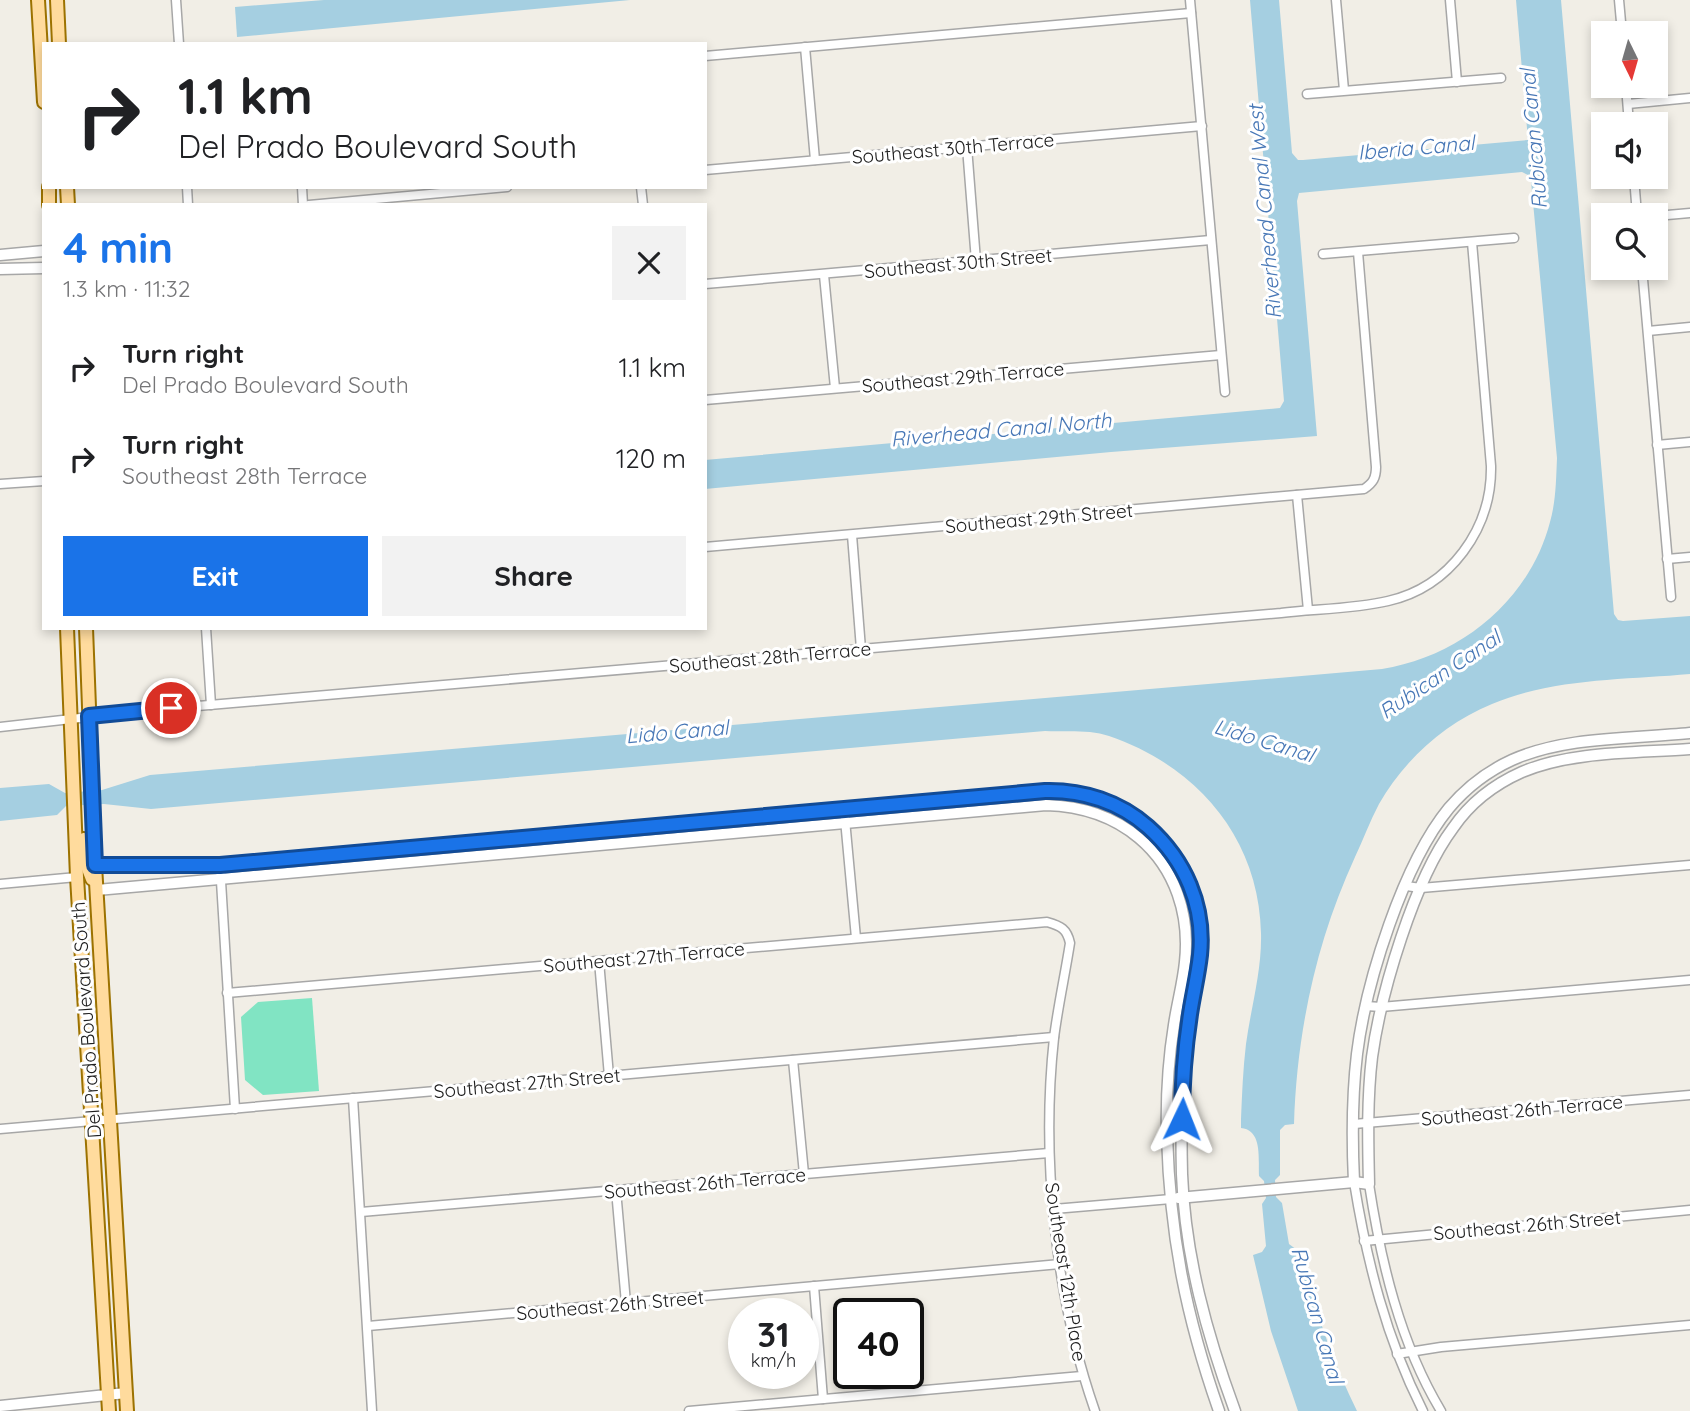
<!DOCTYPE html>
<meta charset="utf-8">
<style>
:root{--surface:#fff;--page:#f2f2f2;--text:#202124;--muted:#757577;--accent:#1a73e8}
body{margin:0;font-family:Quicksand,sans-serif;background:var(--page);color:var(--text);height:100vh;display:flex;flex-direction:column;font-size:26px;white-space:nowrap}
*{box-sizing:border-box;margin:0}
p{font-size:23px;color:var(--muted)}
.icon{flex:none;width:38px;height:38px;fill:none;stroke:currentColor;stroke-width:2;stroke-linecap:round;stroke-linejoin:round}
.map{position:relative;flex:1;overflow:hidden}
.panel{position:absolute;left:42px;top:203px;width:665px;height:427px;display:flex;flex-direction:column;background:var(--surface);border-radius:0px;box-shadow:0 4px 10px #0003}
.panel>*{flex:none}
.hud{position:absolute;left:42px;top:42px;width:665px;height:147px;border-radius:0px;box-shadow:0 4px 10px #0003;background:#fff;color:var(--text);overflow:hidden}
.needle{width:46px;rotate:175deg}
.tools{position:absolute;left:1591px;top:21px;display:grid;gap:14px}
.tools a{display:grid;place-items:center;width:77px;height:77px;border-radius:0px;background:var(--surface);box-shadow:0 4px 10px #0003;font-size:35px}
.speed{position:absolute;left:728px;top:1298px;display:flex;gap:14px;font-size:35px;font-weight:700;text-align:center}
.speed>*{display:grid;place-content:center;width:91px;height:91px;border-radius:50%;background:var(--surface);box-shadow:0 4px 10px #0003;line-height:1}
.speed small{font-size:18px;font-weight:400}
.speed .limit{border:4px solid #111;border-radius:10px;background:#fff;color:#111}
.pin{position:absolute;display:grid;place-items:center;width:60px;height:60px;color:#fff;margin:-30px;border:4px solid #fff;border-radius:50%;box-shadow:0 2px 7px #0007}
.me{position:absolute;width:77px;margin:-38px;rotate:2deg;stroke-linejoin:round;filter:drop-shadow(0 0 5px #0008)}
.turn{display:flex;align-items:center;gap:24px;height:147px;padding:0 21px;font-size:32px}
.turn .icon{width:91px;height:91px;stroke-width:2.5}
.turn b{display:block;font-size:49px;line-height:60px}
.round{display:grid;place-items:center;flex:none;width:74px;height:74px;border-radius:0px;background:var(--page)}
.headline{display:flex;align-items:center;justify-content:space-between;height:119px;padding:0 21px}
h1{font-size:42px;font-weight:700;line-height:52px;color:var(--accent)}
.primary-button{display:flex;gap:14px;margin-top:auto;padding:14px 21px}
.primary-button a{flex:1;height:80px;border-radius:0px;background:var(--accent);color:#fff;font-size:28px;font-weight:700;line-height:80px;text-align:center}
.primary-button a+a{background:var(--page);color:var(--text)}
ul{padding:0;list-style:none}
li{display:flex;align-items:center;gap:21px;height:91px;padding:0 21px}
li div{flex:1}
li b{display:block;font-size:26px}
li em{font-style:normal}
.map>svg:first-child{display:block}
.pitch{fill:#81e4c3}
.water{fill:#a5cfe1}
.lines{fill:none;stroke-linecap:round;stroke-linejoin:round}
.minor-casing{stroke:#a7a7a7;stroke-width:11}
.tertiary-casing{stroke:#a7a7a7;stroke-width:13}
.primary-casing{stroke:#9c7200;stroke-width:16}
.minor{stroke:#fff;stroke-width:8}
.tertiary{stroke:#fff;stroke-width:10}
.primary{stroke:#ffdb9d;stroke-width:12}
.route-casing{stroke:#114b97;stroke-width:18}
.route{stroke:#1a73e8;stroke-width:12}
.labels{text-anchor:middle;stroke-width:6;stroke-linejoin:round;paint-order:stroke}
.street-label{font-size:19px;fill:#202020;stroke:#fff}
.water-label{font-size:21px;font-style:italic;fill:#4777b6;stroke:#fff}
</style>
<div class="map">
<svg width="1690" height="1411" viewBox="0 0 1690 1411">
<rect width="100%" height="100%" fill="#f1eee6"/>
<polygon class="pitch" points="312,998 319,1091 263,1095 245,1080 241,1017 258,1002"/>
<g class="water">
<polygon points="324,0 630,0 237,37 235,7"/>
<path d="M1250,0H1279L1292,153L1298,160H1303L1528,140L1516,0H1561L1614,614L1618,620L1623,621L1690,616V674C1625,680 1553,678 1492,704C1445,723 1404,760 1379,804C1370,821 1363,840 1355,857C1316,942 1297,1031 1294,1124L1285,1125L1280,1130V1175L1275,1180L1276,1197L1282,1203L1289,1244L1297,1250H1301C1313,1306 1332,1360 1357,1411H1298L1271,1331L1253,1255L1262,1252L1266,1246L1262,1204L1266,1198L1264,1181L1259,1176C1258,1160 1263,1130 1241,1128V1119C1242,1094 1243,1069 1246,1044C1251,1007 1262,971 1261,933C1259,838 1197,766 1109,736C1090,729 1064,732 1045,731L151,809L104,804L66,806L57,815L0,821V788L49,784L65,793L102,790L150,775L1382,669C1460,657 1530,600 1550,522C1556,501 1556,480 1557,458L1531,181L1530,176L1522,172L1299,193L1297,201L1317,436L1111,452L705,489V460L1280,408L1284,401Z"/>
</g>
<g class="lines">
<defs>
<g id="minor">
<polyline points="176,0 179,44"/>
<polyline points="1190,0 1225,392"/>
<polyline points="1336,0 1344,90"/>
<polyline points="1450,0 1457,82"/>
<polyline points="1619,0 1622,33"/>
<polyline points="805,47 815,160"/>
<polyline points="705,56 1191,13"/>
<polyline points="1626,86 1629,124"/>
<polyline points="1307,94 1501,78"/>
<polyline points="1628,104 1690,98"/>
<polyline points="967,147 976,261"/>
<polyline points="705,170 1202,126"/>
<polyline points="1634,177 1637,215"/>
<polyline points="187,187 188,205"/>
<polyline points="302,187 303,205"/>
<polyline points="641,187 643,205"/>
<polyline points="309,205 507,187"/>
<polyline points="1656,216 1690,213"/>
<polyline points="1323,254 1514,238"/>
<polyline points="1642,268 1671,597"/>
<polyline points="824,275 835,388"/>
<polyline points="705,284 1211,240"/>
<polyline points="1648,331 1690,327"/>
<polyline points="705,400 1221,355"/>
<polyline points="1657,445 1690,442"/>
<polyline points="0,484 44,481"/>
<polyline points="1297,495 1308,610"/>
<polyline points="852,535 861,649"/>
<path d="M705,547L1364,489C1373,483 1376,478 1376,467L1358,252"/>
<polyline points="1667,559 1690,557"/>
<polyline points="206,628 211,705"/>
<path d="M0,727L151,710L1281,613C1316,609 1354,609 1388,601C1450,587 1492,529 1491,466L1472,242"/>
<polyline points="844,809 856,938"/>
<polyline points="220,865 235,1109"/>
<polyline points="0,884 77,877"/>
<polyline points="1406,886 1421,888 1690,865"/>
<polyline points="599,961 609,1076"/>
<path d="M227,993L1047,922C1061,926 1067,929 1070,943C1065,975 1058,1006 1054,1038C1041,1157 1055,1297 1095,1411"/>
<polyline points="1366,1006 1381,1007 1690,980"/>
<polyline points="793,1060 804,1174"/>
<polyline points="353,1098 372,1411"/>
<polyline points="1354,1124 1690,1095"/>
<polyline points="0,1129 1054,1037"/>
<path d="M1354,1182C1367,1262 1386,1338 1423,1411"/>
<path d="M1369,1184C1381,1262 1400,1343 1441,1411"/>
<polyline points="616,1190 626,1303"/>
<polyline points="1054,1209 1171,1199"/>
<polyline points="361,1212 1049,1153"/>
<polyline points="1364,1241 1690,1210"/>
<polyline points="814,1286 823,1399"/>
<polyline points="368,1326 1060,1264"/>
<polyline points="1397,1354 1441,1347 1690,1325"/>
<polyline points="689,1411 1082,1376"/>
</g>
<g id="tertiary">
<polyline points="0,255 44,251"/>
<polyline points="0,269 44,268"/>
<path d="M95,865H220L1045,791C1123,790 1194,848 1201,927C1204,969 1189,1011 1185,1053C1181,1093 1181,1134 1182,1174C1185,1256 1207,1335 1235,1411"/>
<path d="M97,890L1046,805C1080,806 1113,816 1139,838C1176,869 1190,916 1185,962C1183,983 1177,1004 1174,1025C1168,1062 1166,1099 1167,1136C1170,1236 1186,1317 1219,1411"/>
<path d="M1354,1182C1352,1140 1352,1096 1357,1054C1366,982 1403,864 1449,808C1466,788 1488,771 1512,760C1566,736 1632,739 1690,733"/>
<path d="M1178,1198L1354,1182L1369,1184C1368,1142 1367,1099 1372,1057C1381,992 1414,880 1453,828C1470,803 1495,784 1522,772C1571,751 1637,753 1690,749"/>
<polyline points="0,1406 126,1393"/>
</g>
<g id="primary">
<polyline points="38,0 44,102"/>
<polyline points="57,0 59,44"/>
<polyline points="49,187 49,205"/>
<polyline points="67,187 68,205"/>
<polyline points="67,628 77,877 109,1411"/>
<polyline points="86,628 95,865 127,1411"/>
<polyline points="84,839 87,866 92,879"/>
</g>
</defs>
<use href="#minor" class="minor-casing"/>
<use href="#tertiary" class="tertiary-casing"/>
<use href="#primary" class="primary-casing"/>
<use href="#minor" class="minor"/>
<use href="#tertiary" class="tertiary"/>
<use href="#primary" class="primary"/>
</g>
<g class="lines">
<defs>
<path id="route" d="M171,708L89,716L95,865H220L1045,791C1083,790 1120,802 1148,827C1185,860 1205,906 1200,955C1198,973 1194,990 1191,1008C1185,1045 1182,1082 1182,1119"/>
</defs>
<use href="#route" class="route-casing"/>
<use href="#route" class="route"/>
</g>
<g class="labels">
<g class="street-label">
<text transform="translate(953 148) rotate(-5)" y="7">Southeast 30th Terrace</text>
<text transform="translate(958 263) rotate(-5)" y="7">Southeast 30th Street</text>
<text transform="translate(963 377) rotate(-5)" y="7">Southeast 29th Terrace</text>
<text transform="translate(1039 518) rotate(-5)" y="7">Southeast 29th Street</text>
<text transform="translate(770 657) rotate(-5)" y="7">Southeast 28th Terrace</text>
<text transform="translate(644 957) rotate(-5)" y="7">Southeast 27th Terrace</text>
<text transform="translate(86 1020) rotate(-94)" y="7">Del Prado Boulevard South</text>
<text transform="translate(527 1083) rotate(-5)" y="7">Southeast 27th Street</text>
<text transform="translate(1522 1110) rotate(-5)" y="7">Southeast 26th Terrace</text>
<text transform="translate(705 1183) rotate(-5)" y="7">Southeast 26th Terrace</text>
<text transform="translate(1527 1225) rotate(-5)" y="7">Southeast 26th Street</text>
<text transform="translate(1066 1272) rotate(81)" y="7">Southeast 12th Place</text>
<text transform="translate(610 1305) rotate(-5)" y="7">Southeast 26th Street</text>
</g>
<g class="water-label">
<text transform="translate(1534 139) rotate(-95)" y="7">Rubican Canal</text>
<text transform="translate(1416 148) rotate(-5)" y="7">Iberia Canal</text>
<text transform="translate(1265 212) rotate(-95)" y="7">Riverhead Canal West</text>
<text transform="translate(1001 430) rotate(-5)" y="7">Riverhead Canal North</text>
<text transform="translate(1440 675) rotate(-34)" y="7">Rubican Canal</text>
<text transform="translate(677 732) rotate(-5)" y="7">Lido Canal</text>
<text transform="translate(1264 741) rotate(17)" y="7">Lido Canal</text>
<text transform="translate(1317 1315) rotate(74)" y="7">Rubican Canal</text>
</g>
</g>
</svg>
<div class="tools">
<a><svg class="needle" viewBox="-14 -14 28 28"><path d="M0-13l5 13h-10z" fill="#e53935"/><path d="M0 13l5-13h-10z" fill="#757577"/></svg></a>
<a><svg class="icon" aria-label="sound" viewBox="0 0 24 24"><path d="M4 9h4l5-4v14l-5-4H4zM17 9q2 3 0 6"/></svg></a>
<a><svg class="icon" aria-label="search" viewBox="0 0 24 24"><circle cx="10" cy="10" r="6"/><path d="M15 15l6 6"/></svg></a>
</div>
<div class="speed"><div>31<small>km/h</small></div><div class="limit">40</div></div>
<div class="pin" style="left:171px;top:708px;background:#d93025"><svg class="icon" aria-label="arrive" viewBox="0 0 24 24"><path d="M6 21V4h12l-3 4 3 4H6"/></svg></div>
<svg class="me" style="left:1182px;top:1119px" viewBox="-20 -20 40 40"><path d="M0-17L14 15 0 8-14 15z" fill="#1a73e8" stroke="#fff" stroke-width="4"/></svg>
<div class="hud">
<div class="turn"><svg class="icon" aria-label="right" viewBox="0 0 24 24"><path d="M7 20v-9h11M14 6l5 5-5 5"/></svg><div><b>1.1 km</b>Del Prado Boulevard South</div></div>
</div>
<section class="panel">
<div class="headline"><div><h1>4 min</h1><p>1.3 km · 11:32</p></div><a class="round"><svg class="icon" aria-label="close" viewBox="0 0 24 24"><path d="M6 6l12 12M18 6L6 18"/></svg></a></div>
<ul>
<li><svg class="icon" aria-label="right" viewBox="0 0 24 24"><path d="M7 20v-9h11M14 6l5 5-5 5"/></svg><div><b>Turn right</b><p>Del Prado Boulevard South</p></div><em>1.1 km</em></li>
<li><svg class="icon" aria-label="right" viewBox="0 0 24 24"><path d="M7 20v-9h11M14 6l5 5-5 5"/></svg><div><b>Turn right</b><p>Southeast 28th Terrace</p></div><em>120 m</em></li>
</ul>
<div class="primary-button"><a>Exit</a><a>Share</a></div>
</section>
</div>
